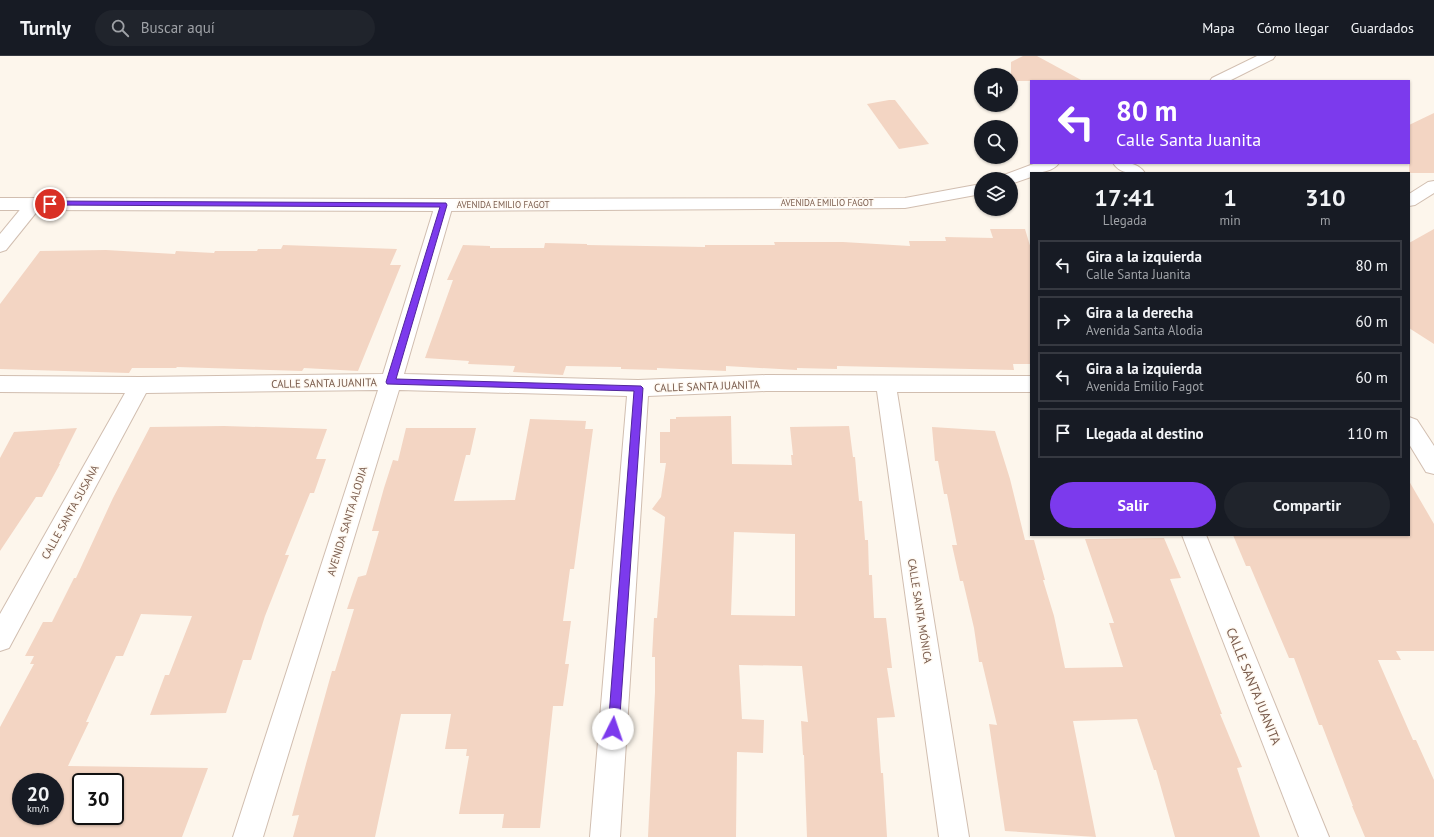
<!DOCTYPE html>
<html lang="es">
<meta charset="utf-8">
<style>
:root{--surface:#171b24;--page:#20242c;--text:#f1f3f6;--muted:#9ea1a6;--line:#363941;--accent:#7c3aed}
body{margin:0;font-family:"PT Sans",sans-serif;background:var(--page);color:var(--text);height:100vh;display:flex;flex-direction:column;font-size:15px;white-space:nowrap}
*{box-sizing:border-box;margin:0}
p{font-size:13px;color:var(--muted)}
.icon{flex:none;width:22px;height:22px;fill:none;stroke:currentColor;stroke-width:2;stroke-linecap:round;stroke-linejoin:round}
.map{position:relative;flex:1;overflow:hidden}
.drawer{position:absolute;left:1030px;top:116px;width:380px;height:364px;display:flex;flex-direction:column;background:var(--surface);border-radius:0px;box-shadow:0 1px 3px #0004}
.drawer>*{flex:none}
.hud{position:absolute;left:1030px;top:24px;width:380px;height:84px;border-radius:0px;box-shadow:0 1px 3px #0004;background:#7c3aed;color:#fff;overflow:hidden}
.tools{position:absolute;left:974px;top:12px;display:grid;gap:8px}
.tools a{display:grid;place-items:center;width:44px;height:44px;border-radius:50%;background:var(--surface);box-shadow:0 1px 3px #0004;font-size:20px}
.speed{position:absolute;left:12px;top:717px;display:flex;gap:8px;font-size:20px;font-weight:700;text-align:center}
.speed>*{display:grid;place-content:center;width:52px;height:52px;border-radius:50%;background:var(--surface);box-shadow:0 1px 3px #0004;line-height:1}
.speed small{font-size:10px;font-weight:400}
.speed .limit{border:2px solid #111;border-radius:6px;background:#fff;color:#111}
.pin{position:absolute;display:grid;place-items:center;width:34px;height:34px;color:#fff;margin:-17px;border:2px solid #fff;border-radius:50%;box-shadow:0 1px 4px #0007}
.me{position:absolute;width:44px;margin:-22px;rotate:4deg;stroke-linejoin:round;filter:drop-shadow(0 0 3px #0008)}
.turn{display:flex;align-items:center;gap:14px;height:84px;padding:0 20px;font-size:18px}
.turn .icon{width:52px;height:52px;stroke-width:2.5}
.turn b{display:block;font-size:28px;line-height:34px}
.eta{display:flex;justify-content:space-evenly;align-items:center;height:68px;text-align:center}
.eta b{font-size:24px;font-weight:700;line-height:28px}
.primary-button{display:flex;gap:8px;margin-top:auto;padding:8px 20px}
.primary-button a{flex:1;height:46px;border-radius:24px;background:var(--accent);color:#fff;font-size:16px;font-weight:700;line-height:46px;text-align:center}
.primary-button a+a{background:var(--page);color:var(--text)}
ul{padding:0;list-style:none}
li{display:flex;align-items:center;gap:12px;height:50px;margin:0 8px 6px;padding:0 12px;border:2px solid var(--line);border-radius:0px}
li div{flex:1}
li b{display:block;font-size:15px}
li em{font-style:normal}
header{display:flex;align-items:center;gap:24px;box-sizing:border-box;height:56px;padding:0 20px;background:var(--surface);border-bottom:1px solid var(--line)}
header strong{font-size:19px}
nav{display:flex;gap:22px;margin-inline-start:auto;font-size:14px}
.search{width:280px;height:36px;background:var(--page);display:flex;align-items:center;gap:10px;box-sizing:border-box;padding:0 14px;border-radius:22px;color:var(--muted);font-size:15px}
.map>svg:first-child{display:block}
.building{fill:#f3d5c3;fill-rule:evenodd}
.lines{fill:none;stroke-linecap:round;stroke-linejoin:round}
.minor-casing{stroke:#d1beb0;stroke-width:2}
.tertiary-casing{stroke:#d1beb0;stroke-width:2}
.minor{fill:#fff;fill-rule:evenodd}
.tertiary{fill:#fff;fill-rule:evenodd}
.route{fill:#7c3aed;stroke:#51269a}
.labels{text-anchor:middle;stroke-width:3;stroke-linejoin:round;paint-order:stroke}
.far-street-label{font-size:9px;fill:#7a5c4d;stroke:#fffaf3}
.street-label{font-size:11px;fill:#7a5c4d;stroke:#fffaf3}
.near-street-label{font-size:13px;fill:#7a5c4d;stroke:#fffaf3}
</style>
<header>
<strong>Turnly</strong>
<div class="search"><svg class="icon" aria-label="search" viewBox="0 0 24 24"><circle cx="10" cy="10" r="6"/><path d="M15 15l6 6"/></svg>Buscar aquí</div>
<nav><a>Mapa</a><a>Cómo llegar</a><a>Guardados</a></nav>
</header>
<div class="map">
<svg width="1434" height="781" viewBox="0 0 1434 781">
<rect width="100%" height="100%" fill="#fdf6ec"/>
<g class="building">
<polygon points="1023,0 1037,0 1083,25 1011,25 1011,6"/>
<polygon points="889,44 895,44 929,88 899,93 867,48"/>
<polygon points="1434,57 1434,117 1409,117 1409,69"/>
<polygon points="990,173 1025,173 1031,193 1031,308 1013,308 1014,314 837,310 837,313 797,312 797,314 726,310 726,315 657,312 657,314 621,313 621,311 566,310 563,319 513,316 515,310 468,308 469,305 425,302 453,224 447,224 463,189 490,190 490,192 544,192 545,187 587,188 587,189 705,191 705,189 775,189 774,186 843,186 910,190 909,185 946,185 945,181 993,182"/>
<polygon points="1434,173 1434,288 1409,272 1409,187"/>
<polygon points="283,189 397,193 390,209 401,209 358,315 304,312 302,315 177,311 176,312 132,312 129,317 0,313 0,248 40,195 106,194 175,198 176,195 214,197 215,195 257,195 258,193 281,193"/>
<path d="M731,360L732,408L792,409L791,399H793L790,371L849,370L853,401H855L859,445H862L865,484H868L869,519H872L874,562H886L892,612H887L895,661L877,662L881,717H883L887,781H807L804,699H803L801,665L808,666L802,610L739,609L742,663L764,664L763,697L737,696L736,781H648L655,636V601H652L654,562H657L665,461L652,453L661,441L666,407H660V376H670V363H676V361ZM734,476L795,478V560L731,559Z"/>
<polygon points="530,363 586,365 585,373 593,373 574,513 570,513 563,565 571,565 565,608 569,608 563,650 553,650 540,772 502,772 504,758 459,758 469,700 466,700 467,693 445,693 451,658 401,658 375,781 293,781 299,759 292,760 306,708 332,615 335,615 354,553 347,553 358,521 366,519 379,475 372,475 384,432 393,404 398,405 406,372 476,372 470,399 466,399 454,445 515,444"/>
<path d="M224,370L327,373L316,403H326L314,437H310L285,499H289L265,560L251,604H243L226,657L150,659L165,619H169L192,560L141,558L123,600H116L86,666H89L68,710L208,712L182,781H0V671L34,608H30L34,600H25L43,566H52L74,522H76L113,442L150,371ZM21,726H55V760H21ZM81,726H115V760H81Z"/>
<polygon points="932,371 995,375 1010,423 1025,484 1034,484 1045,524 1043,524 1054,560 1065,612 1123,611 1109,567 1114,567 1085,483 1164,482 1181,522 1170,523 1222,658 1220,658 1242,711 1237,712 1260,781 1175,781 1156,714 1154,714 1137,663 1073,665 1096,781 1005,775 989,668 997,669 982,606 979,606 974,572 963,525 960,525 952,489 957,489 947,438 944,438 938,405 935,405"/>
<polygon points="77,372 59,408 60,408 42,441 36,441 0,495 0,402 14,376"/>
<polygon points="1409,425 1434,468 1434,595 1396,595 1401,604 1378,604 1413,684 1416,684 1434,724 1434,781 1365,781 1352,750 1353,750 1322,669 1319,669 1294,602 1289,602 1250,510 1246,510 1233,479 1409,479"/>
</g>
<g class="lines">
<defs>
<g id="minor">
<path d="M1113,107C1125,107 1137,105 1145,117C1133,117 1121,119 1113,107Z"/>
<polygon points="1434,125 1434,137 1415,149 1409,150 1409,138 1428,126"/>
<polygon points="34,142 40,144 43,148 6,194 0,196 0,178 28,144"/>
<polygon points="444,143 450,145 453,149 404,318 638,324 766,319 1031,320 1031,336 897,336 969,781 939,781 877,335 766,335 648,340 620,781 590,781 627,340 399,334 263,781 233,781 378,334 146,337 9,592 0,595 0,558 125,337 0,336 0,320 140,321 383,318 435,149 438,145"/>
<polygon points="1409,361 1417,364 1434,390 1434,418 1426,416 1409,388"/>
<polygon points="1182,479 1206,479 1329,781 1299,781"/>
</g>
<g id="tertiary">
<polygon points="1257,0 1275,0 1273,3 1229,25 1210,25 1212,22"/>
<path d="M1036,107H1059C1054,115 1040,117 1031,117V121L1011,128V123H1002L1004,119Z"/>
<polygon points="981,128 981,138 905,152 444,155 0,154 0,142 444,143 905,142"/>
</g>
</defs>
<use href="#minor" class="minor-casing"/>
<use href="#tertiary" class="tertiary-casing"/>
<use href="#minor" class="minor"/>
<use href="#tertiary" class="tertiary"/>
</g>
<polygon class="route" points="50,145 446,147 447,149 396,323 641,330 643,332 619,673 617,677 613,678 609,677 608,673 634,335 387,328 386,326 440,151 47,149 47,146"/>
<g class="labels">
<g class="far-street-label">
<text x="827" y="150">AVENIDA EMILIO FAGOT</text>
<text x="503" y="152">AVENIDA EMILIO FAGOT</text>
</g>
<g class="street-label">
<text transform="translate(324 327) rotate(-1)" y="4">CALLE SANTA JUANITA</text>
<text transform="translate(707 330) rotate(-2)" y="4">CALLE SANTA JUANITA</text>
<text transform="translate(70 456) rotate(-61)" y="4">CALLE SANTA SUSANA</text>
<text transform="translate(347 465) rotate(-73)" y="4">AVENIDA SANTA ALODIA</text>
<text transform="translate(920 555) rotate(81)" y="4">CALLE SANTA MÓNICA</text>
</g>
<g class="near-street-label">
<text transform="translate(1254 630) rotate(68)" y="5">CALLE SANTA JUANITA</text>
</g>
</g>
</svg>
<div class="tools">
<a><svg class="icon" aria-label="sound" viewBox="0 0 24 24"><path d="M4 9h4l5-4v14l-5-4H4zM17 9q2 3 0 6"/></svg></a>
<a><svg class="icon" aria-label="search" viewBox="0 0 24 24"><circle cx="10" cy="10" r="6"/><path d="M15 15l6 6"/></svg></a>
<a><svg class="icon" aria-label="layers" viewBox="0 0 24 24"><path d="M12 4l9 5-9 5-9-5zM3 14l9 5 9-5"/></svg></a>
</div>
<div class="speed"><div>20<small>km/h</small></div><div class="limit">30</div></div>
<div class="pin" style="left:50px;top:148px;background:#d93025"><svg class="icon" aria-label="arrive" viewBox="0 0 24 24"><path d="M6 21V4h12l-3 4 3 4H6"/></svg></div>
<svg class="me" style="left:613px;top:673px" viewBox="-20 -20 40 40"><circle r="19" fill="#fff"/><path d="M0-13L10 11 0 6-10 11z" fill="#7c3aed"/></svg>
<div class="hud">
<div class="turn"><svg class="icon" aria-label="left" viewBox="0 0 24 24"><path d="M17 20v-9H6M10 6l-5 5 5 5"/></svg><div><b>80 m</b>Calle Santa Juanita</div></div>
</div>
<section class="drawer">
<div class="eta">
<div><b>17:41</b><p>Llegada</p></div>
<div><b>1</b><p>min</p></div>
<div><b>310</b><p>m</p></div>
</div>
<ul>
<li><svg class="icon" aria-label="left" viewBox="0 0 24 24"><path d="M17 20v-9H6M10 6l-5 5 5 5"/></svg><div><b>Gira a la izquierda</b><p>Calle Santa Juanita</p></div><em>80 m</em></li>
<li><svg class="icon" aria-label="right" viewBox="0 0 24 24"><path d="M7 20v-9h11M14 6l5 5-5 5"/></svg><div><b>Gira a la derecha</b><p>Avenida Santa Alodia</p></div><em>60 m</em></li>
<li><svg class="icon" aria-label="left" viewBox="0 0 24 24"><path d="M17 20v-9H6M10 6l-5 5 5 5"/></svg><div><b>Gira a la izquierda</b><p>Avenida Emilio Fagot</p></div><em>60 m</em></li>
<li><svg class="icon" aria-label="arrive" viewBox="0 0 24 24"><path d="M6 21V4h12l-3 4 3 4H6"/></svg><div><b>Llegada al destino</b></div><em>110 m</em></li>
</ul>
<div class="primary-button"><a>Salir</a><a>Compartir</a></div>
</section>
</div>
